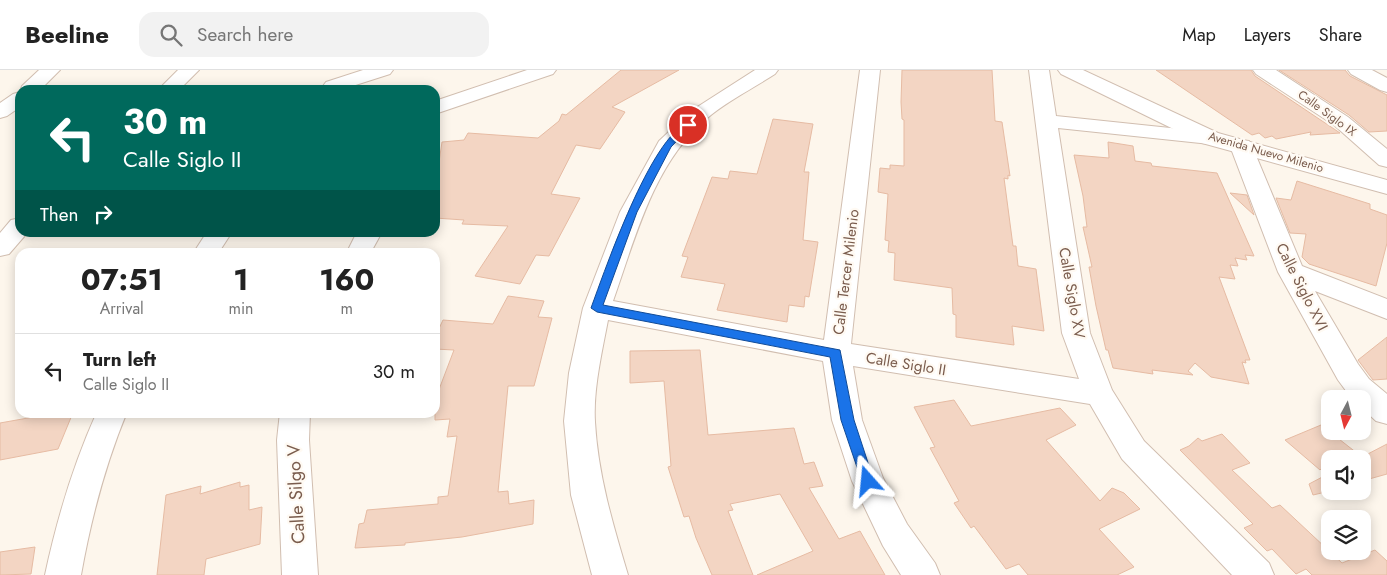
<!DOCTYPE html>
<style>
:root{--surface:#fff;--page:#f2f2f2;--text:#222;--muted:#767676;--line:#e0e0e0}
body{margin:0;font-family:Jost,sans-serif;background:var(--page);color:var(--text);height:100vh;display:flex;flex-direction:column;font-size:19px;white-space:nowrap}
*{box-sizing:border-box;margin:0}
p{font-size:16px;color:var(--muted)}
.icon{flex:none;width:28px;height:28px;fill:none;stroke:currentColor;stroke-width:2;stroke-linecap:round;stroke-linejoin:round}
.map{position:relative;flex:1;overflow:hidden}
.panel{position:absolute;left:15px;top:178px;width:425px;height:170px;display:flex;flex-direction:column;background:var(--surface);border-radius:15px;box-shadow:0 2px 12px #0003}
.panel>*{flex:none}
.top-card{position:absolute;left:15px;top:15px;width:425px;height:152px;border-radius:15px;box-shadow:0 2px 12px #0003;background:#00695c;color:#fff;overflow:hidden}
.needle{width:32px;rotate:187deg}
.buttons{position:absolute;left:1321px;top:320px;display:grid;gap:10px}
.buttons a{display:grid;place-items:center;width:50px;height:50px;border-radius:10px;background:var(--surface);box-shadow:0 2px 12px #0003;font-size:25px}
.pin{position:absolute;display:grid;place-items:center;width:42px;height:42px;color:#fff;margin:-21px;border:2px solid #fff;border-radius:50%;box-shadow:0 1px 5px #0007}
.me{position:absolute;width:55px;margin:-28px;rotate:342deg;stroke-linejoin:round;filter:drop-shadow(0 0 4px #0008)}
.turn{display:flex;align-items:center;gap:18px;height:105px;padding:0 25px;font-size:22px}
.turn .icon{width:65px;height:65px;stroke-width:2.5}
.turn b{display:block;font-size:35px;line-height:42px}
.then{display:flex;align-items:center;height:48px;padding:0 25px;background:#0003;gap:10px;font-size:19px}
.eta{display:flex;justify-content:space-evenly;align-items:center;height:85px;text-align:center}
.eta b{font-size:30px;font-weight:700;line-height:35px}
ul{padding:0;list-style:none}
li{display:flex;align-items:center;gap:15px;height:75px;padding:0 25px;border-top:1px solid var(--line)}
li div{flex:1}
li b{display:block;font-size:19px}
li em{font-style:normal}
header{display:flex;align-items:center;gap:30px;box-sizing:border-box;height:70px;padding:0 25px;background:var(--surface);border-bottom:1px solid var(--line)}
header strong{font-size:24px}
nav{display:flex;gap:28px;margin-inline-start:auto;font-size:18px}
.search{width:350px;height:45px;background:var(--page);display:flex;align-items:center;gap:12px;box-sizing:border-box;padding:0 18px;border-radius:15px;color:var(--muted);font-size:19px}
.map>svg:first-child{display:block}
.building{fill:#f3d5c3;stroke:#e6bba3}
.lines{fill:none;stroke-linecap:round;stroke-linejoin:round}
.minor-casing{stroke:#d1beb0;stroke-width:2}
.tertiary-casing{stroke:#d1beb0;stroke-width:2}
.minor{fill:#fff;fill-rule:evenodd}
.tertiary{fill:#fff;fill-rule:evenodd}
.route{fill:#1a73e8;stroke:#114b97}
.labels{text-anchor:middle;stroke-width:4.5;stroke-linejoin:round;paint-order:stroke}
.far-street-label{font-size:12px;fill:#7a5c4d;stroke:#fffaf3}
.street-label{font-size:15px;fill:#7a5c4d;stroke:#fffaf3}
.near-street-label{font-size:18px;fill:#7a5c4d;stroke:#fffaf3}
</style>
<header>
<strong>Beeline</strong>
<div class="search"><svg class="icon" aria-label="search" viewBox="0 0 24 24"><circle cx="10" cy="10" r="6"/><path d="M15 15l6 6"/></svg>Search here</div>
<nav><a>Map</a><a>Layers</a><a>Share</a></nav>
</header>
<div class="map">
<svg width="1387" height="505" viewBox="0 0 1387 505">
<rect width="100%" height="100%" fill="#fdf6ec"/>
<g class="building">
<polygon points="621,0 679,0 612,37 625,42 600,79 576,75 551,124 580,128 549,186 536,185 520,214 475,206 508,156 462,154 464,150 435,148 435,119 442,72 464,70 468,63 538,68 559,51 562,44 566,45"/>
<polygon points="902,0 992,0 995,51 1002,52 1010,106 1008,105 1008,109 1004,108 1013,176 1016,176 1018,196 1036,199 1044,261 1012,256 1014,275 956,267 956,245 953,244 952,218 894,210 895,183 888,182 889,171 885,170 888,124 878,122 880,98 890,99 890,95 904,96 904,50 902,49 901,32"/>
<polygon points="1156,0 1251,0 1255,6 1340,63 1310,65 1311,62 1276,69 1272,66 1265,68 1259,63 1252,65"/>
<polygon points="1279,0 1345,0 1350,6 1387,25 1387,61 1369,62 1349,45"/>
<polygon points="773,49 813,54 804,102 809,102 803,170 818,172 809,227 805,226 804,237 789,235 787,252 717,240 725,214 681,207 688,187 682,186 712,107 728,109 730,101 757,104"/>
<polygon points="1108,72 1133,76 1135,91 1151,93 1152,96 1217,103 1254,186 1245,185 1247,190 1235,188 1238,196 1230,195 1235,209 1219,207 1250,290 1245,290 1246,293 1242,292 1249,314 1211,307 1195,293 1188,301 1193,305 1152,300 1153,304 1113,298 1108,280 1106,280 1096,236 1089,197 1092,197 1083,157 1087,157 1083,126 1074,85 1109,88"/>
<polygon points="1297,111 1370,134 1370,139 1387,145 1387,173 1376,216 1309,194 1302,187 1306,164 1290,163 1276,128 1291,130"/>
<polygon points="1230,123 1247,125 1254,145"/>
<polygon points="508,226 544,231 538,247 552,248 534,316 508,316 498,422 508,421 509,434 534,430 533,454 462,467 405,473 405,475 355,478 359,454 364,453 367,440 438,434 438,427 448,426 457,366 447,367 450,349 435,350 435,330 454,280 435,279 435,267 443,250 493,254"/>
<polygon points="1387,267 1387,309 1373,310 1358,290"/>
<polygon points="700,280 708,365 794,358 804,394 814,392 823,416 809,418 839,469 860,461 885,505 757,505 813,481 780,424 730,434 733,440 728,441 753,505 712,505 696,468 689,446 684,447 668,397 671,396 664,311 630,313 630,281"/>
<polygon points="954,330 971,356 1060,338 1076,355 1046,370 1100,431 1112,418 1124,423 1140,439 1099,459 1134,497 1117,505 1028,505 1019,494 1006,499 974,456 971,458 954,433 959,431 930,378 935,377 914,337"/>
<polygon points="72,345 58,379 0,390 0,353 39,346"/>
<polygon points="1321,355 1362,387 1387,374 1387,404 1362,411 1362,389 1330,389 1330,402 1328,403 1322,398 1320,400 1285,370"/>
<polygon points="1222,364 1250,393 1232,400 1272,438 1280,435 1342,493 1375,480 1387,491 1387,505 1312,505 1306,499 1296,504 1272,479 1267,481 1244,458 1253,454 1180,380 1189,376 1198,368 1202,371"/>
<polygon points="1330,403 1330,421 1313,425 1309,414"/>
<polygon points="240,412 240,417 249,415 249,440 262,437 260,474 206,489 204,505 157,505 166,425 201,416 200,424"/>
<polygon points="35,477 31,504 0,505 0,482"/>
</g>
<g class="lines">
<defs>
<g id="minor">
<polygon points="39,0 60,0 40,20 20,21 22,16"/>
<polygon points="178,0 199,0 179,20 158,20"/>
<polygon points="363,0 393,0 390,4 340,20 326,20 323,16 326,12"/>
<polygon points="527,0 556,0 553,4 435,44 435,31"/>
<path d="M755,0H778L775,4C752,19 725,32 705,50C653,95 635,169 613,231L824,270L860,0H880L851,274L1079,309L1062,263L1029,0H1049L1056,46L1218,63L1221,68L1218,73L1210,74L1058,58L1090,263L1112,320L1144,371L1269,493L1274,505H1232L1122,389L1090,334L853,296L862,350L883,408L907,454L935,493L940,505H901L883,476L852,411L832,350L823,291L608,250C602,282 593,320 595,352C598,405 613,455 628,505H592L571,425L564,351L569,303L583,238L620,142L659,71L691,41Z"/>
<polygon points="1253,0 1276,0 1348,47 1387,79 1387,97 1379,95 1334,55 1256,4"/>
<polygon points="1348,0 1372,0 1387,8 1387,22 1380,20 1351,4"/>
<polygon points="20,22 20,37 7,46 0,48 0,33 13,24"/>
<polygon points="1241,70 1249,71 1252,76 1302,196 1387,229 1387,249 1315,221 1358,294 1369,309 1387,324 1387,354 1376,351 1362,338 1362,329 1352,329 1338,310 1278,202 1230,76 1233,71"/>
<polygon points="20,148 20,162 28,162 9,184 0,186 0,163 11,150"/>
<polygon points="207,162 232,162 219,182 194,182"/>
<polygon points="357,162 382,162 371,182 347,182"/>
<path d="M97,342H127C105,395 91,449 81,505H45C57,449 73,395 97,342Z"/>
<polygon points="280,342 310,342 309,370 318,505 282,505 277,370"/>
</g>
<polygon id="tertiary" points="1058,0 1083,0 1218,63 1387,110 1387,124 1202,73 1061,4"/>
</defs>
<use href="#minor" class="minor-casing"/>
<use href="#tertiary" class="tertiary-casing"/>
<use href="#minor" class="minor"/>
<use href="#tertiary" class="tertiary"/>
</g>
<path class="route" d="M688,53L692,55L671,77L637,142L603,235L840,280L854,350L874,411L872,415L868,417L863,415L841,350L830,287L597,242L591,238C605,200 651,66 688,53Z"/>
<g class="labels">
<g class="far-street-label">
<text transform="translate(1327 43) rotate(36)" y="4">Calle Siglo IX</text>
<text transform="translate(1266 82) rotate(16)" y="4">Avenida Nuevo Milenio</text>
</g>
<g class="street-label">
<text transform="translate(846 202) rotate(-83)" y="5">Calle Tercer Milenio</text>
<text transform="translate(1302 217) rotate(63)" y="5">Calle Siglo XVI</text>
<text transform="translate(1072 223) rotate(80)" y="5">Calle Siglo XV</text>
<text transform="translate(906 294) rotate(9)" y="5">Calle Siglo II</text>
</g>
<g class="near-street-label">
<text transform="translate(296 424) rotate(-93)" y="6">Calle Silgo V</text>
</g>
</g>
</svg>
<div class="buttons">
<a><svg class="needle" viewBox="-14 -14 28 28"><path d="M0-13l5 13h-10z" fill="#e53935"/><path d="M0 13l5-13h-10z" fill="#767676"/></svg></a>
<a><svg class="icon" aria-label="sound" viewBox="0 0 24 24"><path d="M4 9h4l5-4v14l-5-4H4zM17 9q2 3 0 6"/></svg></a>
<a><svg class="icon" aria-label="layers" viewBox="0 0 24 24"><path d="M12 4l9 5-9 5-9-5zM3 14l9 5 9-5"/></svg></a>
</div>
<div class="pin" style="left:688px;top:55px;background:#d93025"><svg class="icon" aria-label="arrive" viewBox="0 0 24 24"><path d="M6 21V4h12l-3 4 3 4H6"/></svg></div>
<svg class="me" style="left:868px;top:411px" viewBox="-20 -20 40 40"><path d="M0-17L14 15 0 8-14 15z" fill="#1a73e8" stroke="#fff" stroke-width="4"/></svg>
<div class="top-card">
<div class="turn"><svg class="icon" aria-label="left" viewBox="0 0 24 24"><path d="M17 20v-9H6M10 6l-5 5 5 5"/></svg><div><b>30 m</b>Calle Siglo II</div></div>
<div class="then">Then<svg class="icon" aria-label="right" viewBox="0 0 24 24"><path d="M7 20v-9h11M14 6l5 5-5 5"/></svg></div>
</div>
<section class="panel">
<div class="eta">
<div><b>07:51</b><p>Arrival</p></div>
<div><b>1</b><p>min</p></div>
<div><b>160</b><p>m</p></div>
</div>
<ul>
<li><svg class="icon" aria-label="left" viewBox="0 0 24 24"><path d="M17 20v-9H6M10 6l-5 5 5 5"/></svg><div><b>Turn left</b><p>Calle Siglo II</p></div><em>30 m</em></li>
</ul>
</section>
</div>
